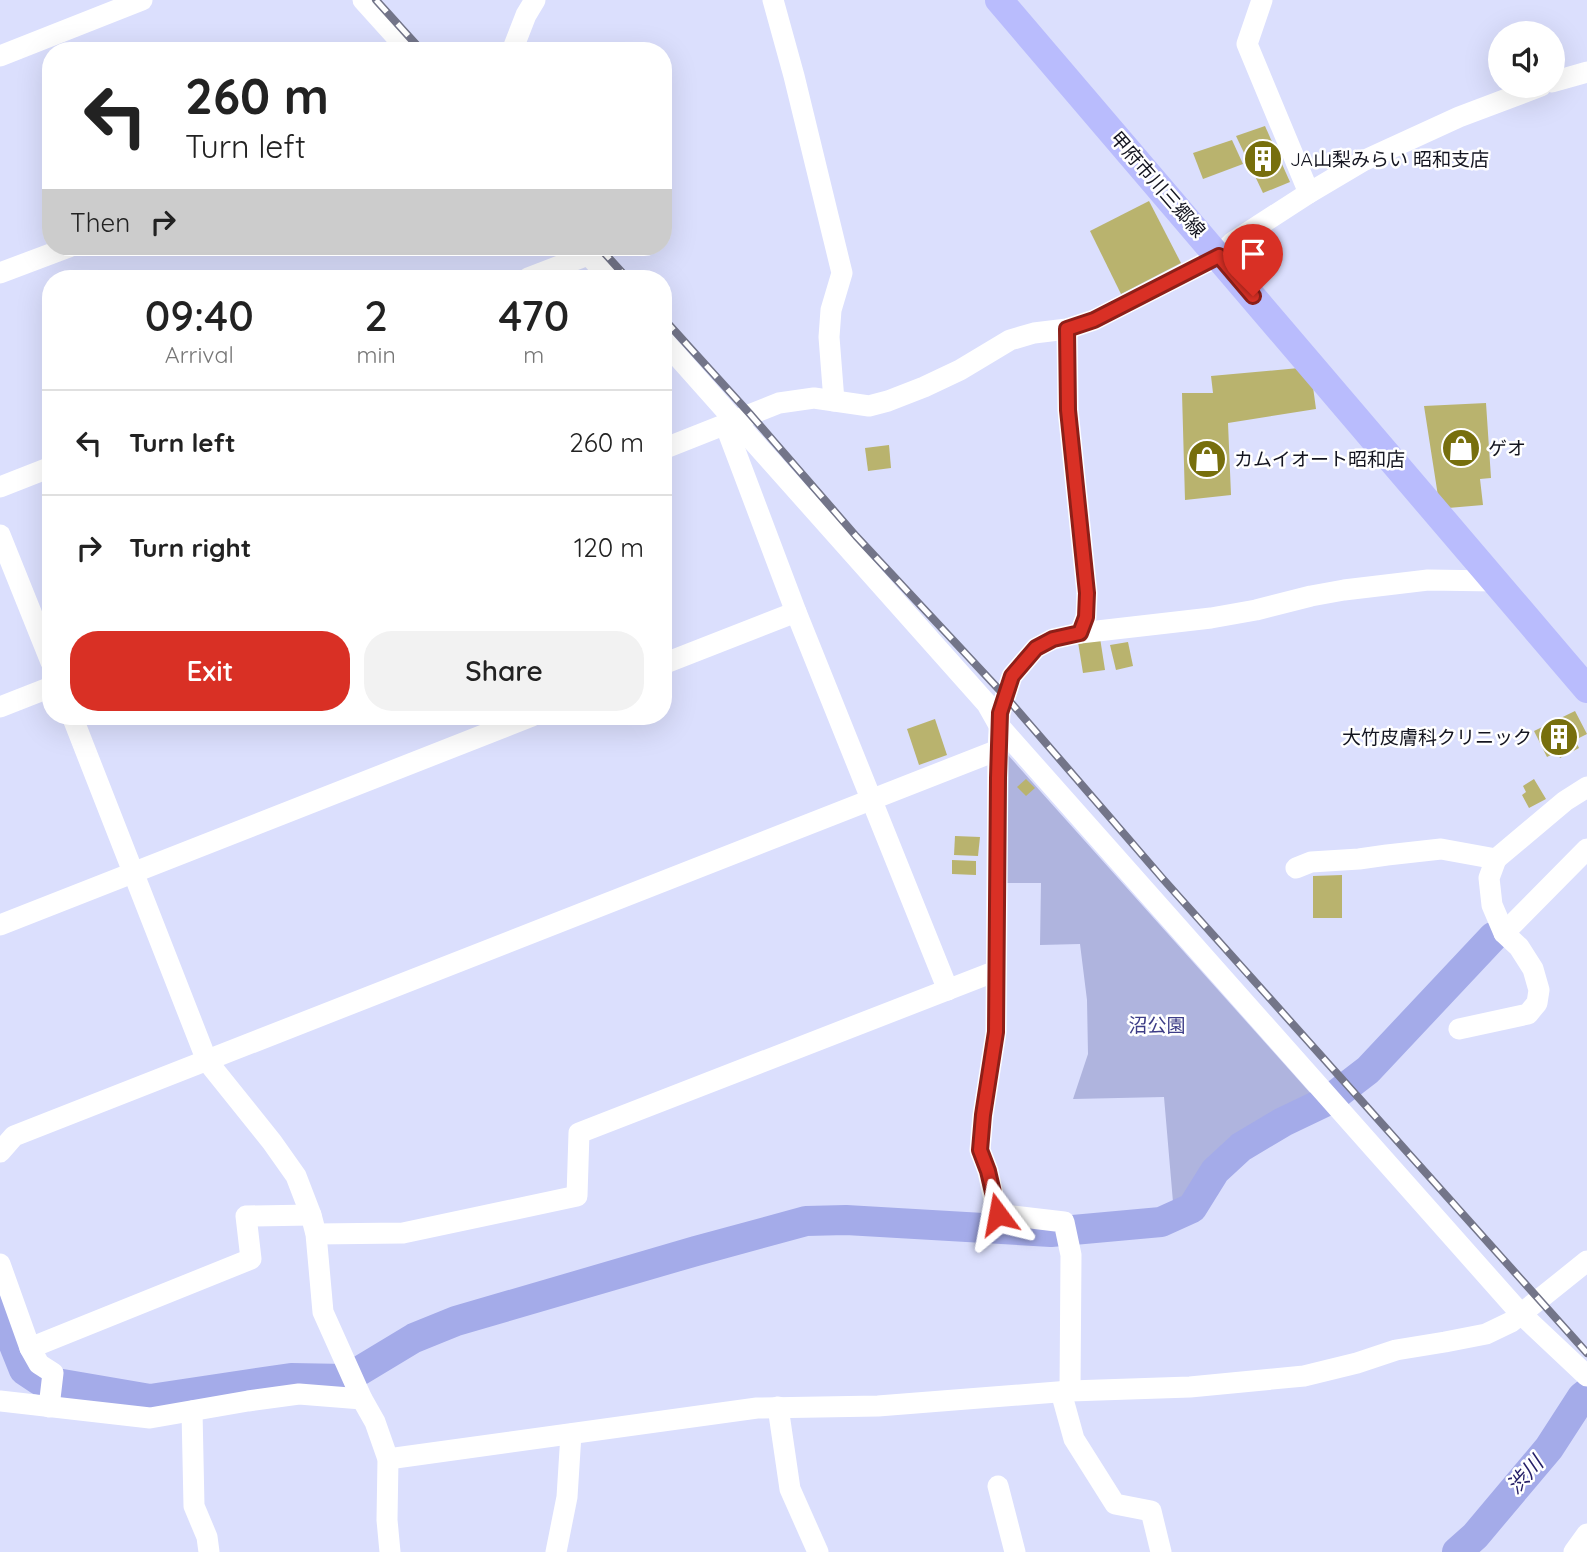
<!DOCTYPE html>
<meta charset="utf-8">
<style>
:root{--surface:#fff;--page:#f2f2f2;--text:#222;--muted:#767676;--line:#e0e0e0;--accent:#d93025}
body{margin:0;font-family:Quicksand,"Noto Sans JP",sans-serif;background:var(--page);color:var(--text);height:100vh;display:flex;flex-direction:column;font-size:26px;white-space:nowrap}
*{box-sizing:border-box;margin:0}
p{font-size:23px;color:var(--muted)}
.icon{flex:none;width:38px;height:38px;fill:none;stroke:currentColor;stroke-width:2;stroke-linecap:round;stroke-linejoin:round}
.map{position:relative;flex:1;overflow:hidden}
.details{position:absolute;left:42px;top:270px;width:630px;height:455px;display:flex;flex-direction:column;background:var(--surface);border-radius:28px;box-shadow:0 7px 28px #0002}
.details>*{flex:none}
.top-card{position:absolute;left:42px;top:42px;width:630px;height:214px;border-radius:28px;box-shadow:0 7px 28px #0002;background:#fff;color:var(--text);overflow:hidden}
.tools{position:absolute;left:1488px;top:21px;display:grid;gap:14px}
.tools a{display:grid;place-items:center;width:77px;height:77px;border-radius:50%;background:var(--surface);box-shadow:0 7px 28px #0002;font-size:35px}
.pin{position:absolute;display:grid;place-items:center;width:60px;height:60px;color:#fff;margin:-72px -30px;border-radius:50% 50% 50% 0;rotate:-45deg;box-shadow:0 0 7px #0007}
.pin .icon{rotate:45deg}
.me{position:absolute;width:77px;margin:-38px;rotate:347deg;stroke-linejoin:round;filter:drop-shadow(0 0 5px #0008)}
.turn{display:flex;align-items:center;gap:24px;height:147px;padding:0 28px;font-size:32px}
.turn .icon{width:91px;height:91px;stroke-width:2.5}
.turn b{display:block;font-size:49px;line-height:60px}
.then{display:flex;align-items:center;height:66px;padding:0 28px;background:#0003;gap:14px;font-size:26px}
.eta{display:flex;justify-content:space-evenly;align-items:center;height:119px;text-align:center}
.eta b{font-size:42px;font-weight:600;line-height:49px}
.button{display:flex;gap:14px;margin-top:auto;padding:14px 28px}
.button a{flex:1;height:80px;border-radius:28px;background:var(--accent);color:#fff;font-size:28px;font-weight:600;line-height:80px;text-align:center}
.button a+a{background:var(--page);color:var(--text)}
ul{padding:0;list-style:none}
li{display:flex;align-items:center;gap:21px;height:105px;padding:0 28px;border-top:2px solid var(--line)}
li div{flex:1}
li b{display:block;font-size:26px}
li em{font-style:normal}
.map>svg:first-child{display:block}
.green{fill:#afb4de}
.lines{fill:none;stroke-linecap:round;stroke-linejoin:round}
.river{stroke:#a4abe9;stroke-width:30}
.building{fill:#b9b36e}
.minor{stroke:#fff;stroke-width:21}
.major{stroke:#b9bcfd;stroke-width:28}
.rail-casing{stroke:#737589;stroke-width:8}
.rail{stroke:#fff;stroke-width:5;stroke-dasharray:16;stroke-linecap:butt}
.route-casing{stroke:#8d1f18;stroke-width:18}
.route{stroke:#d93025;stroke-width:12}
.labels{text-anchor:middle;stroke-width:5;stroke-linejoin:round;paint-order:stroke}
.poi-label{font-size:19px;fill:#141520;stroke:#fff;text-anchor:start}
.street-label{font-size:19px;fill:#141520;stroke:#fff}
.park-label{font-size:19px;fill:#3d3d87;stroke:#fff}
.water-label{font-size:21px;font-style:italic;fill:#262068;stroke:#fff}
</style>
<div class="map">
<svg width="1587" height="1552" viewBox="0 0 1587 1552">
<rect width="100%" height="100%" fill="#dbdffd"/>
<polygon class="green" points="1008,755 1312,1095 1239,1133 1206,1165 1185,1196 1173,1202 1164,1097 1073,1099 1088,1054 1087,1000 1080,944 1040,945 1041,883 1005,883"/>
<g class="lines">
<g class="river">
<polyline points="0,1310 24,1370 39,1380 150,1399 291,1378 346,1379 414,1338 456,1321 696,1251 806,1221 846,1220 1051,1232 1161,1222 1192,1208 1215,1171 1241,1147 1283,1122 1329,1100 1368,1070 1493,937"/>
<polyline points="1457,1552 1475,1536 1549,1448 1582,1397 1587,1393"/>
</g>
</g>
<g class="building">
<polygon points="1265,126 1290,182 1263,193 1236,136"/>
<polygon points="1232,140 1243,164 1203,179 1193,153"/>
<polygon points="1149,201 1181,263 1121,294 1090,231"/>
<polygon points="1299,368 1313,387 1316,409 1228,423 1231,495 1185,500 1182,393 1213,393 1211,376"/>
<polygon points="1486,403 1491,478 1480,479 1483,505 1448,508 1438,496 1424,406"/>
<polygon points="889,445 891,468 868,471 865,448"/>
<polygon points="1100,638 1105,670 1083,673 1078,642"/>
<polygon points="1128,642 1133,666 1116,670 1110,645"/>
<polygon points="1575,711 1587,734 1575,740 1579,748 1560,758 1557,752 1547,757 1534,731"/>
<polygon points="935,719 947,755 919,765 907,729"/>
<polygon points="1026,779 1035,788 1026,796 1017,787"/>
<polygon points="1534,779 1546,799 1529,808 1522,795 1526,792 1523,786"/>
<polygon points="955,836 980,837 978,856 954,855"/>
<polygon points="952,860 976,861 976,875 952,874"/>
<polygon points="1342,875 1342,918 1313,918 1313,876"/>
</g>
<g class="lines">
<g class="minor">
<polyline points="363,0 409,51"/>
<polyline points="773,0 794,76 842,273 831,310 829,337 834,401"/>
<polyline points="1262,0 1247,44 1309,193"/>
<polyline points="512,51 526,15 535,0"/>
<polyline points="0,56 142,0"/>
<polyline points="1552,82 1587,72"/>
<polyline points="582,247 609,278"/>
<polyline points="0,273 69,247"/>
<polyline points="528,278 588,255"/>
<polyline points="1067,329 1068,410 1087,593 1086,617 1080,633 1053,639 1036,648 1012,676 1000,713 998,750 996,1032 983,1115 980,1150 988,1171 997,1214 1064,1222 1071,1255 1070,1391"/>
<polyline points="663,340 987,704 1000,727 1521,1314 1587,1376"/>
<polyline points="725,424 796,612 948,990"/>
<polyline points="663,449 779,403 814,398 869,406 888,401 924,387 960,370 1010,340 1034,333 1067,329 1094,320 1219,256 1233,242 1309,193 1363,161 1459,117 1541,86"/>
<polyline points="0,487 51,467"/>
<polyline points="0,535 51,662"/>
<polyline points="1080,633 1211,618 1256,610 1311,596 1344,590 1428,580 1496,581"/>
<polyline points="663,664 796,612"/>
<polyline points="0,707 51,687"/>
<polyline points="72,716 207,1061 272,1142 296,1176 311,1215 316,1234 323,1312 362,1399 375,1422 388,1459 387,1520 390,1552"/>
<polyline points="1296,868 1311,862 1359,859 1387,855 1441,849 1496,859 1565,801 1587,787"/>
<polyline points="0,925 532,716"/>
<polyline points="1504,933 1587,849"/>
<polyline points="1459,1029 1528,1014 1537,1003 1539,990 1533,969 1519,947 1504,933 1492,905 1489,878 1496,859"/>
<polyline points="0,1152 14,1136 998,750"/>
<polyline points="316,1234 403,1233 577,1196 579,1133 996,971"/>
<polyline points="0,1264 30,1348 39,1364 53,1373 49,1407"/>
<polyline points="30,1348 251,1259 246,1216 311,1215"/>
<polyline points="1061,1392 1074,1439 1115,1504 1151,1511 1161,1552"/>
<polyline points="0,1401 150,1418 248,1401 299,1394 362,1399"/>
<polyline points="778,1407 790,1489 818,1552"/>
<polyline points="192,1411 194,1506 207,1537 209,1552"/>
<polyline points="388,1459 757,1408 878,1406 1070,1391 1190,1387 1304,1376 1357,1363 1396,1350 1445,1342 1486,1334 1511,1322 1587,1261"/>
<polyline points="998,1486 1015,1552"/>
<polyline points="556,1552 567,1497 571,1434"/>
<polyline points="1574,1552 1587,1534"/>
</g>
<polyline class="major" points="999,0 1587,689"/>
<defs>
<g id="rail">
<polyline points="376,0 422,51"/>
<polyline points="599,247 627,278"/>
<polyline points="663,318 750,414 856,536 1006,697 1163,879 1587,1353"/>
</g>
</defs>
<use href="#rail" class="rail-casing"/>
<use href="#rail" class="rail"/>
</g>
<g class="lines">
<defs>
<polyline id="route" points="998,1214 988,1171 980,1150 983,1115 996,1032 998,778 1000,713 1012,676 1036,648 1053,639 1080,633 1086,617 1087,593 1068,410 1067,329 1094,320 1219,256 1253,296"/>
</defs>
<use href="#route" class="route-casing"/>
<use href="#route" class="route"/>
</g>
<defs>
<symbol id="building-disc" viewBox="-11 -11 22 22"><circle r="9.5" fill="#776f0d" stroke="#fff"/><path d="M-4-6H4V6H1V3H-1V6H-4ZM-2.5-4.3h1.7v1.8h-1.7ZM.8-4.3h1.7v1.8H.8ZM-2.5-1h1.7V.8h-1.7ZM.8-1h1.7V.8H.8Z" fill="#fff"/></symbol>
<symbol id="shop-disc" viewBox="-11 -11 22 22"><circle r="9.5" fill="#776f0d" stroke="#fff"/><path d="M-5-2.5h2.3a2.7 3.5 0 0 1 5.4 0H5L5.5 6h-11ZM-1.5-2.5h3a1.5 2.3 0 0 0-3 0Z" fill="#fff"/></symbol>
</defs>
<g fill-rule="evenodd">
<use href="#building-disc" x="1241" y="137" width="44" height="44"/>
<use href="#shop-disc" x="1439" y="426" width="44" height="44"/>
<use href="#shop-disc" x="1185" y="437" width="44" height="44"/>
<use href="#building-disc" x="1537" y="715" width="44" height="44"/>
</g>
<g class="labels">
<g class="poi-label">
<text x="1290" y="166">JA山梨みらい 昭和支店</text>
<text x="1488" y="455">ゲオ</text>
<text x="1234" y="466">カムイオート昭和店</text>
<text x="1532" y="744" text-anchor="end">大竹皮膚科クリニック</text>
</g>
<g class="street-label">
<text transform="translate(1158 184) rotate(49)" y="7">甲府市川三郷線</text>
</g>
<g class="park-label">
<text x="1157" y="1032">沼公園</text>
</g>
<g class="water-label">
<text transform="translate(1525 1475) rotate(-48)" y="7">渋川</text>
</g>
</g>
</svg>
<div class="tools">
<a><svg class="icon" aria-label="sound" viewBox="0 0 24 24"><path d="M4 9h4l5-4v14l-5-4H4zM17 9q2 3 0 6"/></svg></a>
</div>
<div class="pin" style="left:1253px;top:296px;background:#d93025"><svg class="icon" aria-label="arrive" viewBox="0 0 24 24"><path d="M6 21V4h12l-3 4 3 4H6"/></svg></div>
<svg class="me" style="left:998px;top:1214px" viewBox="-20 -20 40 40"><path d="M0-17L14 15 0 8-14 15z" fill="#d93025" stroke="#fff" stroke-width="4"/></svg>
<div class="top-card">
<div class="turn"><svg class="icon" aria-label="left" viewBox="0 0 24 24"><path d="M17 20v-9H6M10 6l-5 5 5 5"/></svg><div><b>260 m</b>Turn left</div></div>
<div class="then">Then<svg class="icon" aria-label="right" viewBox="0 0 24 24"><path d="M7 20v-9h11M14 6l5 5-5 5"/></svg></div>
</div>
<section class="details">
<div class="eta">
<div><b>09:40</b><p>Arrival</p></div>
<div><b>2</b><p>min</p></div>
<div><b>470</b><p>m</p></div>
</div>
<ul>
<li><svg class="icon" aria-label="left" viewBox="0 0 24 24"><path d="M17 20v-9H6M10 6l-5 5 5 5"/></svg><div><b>Turn left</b></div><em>260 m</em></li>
<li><svg class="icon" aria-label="right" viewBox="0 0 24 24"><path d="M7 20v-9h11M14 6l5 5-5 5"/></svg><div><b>Turn right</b></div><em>120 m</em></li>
</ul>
<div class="button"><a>Exit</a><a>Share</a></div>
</section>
</div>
